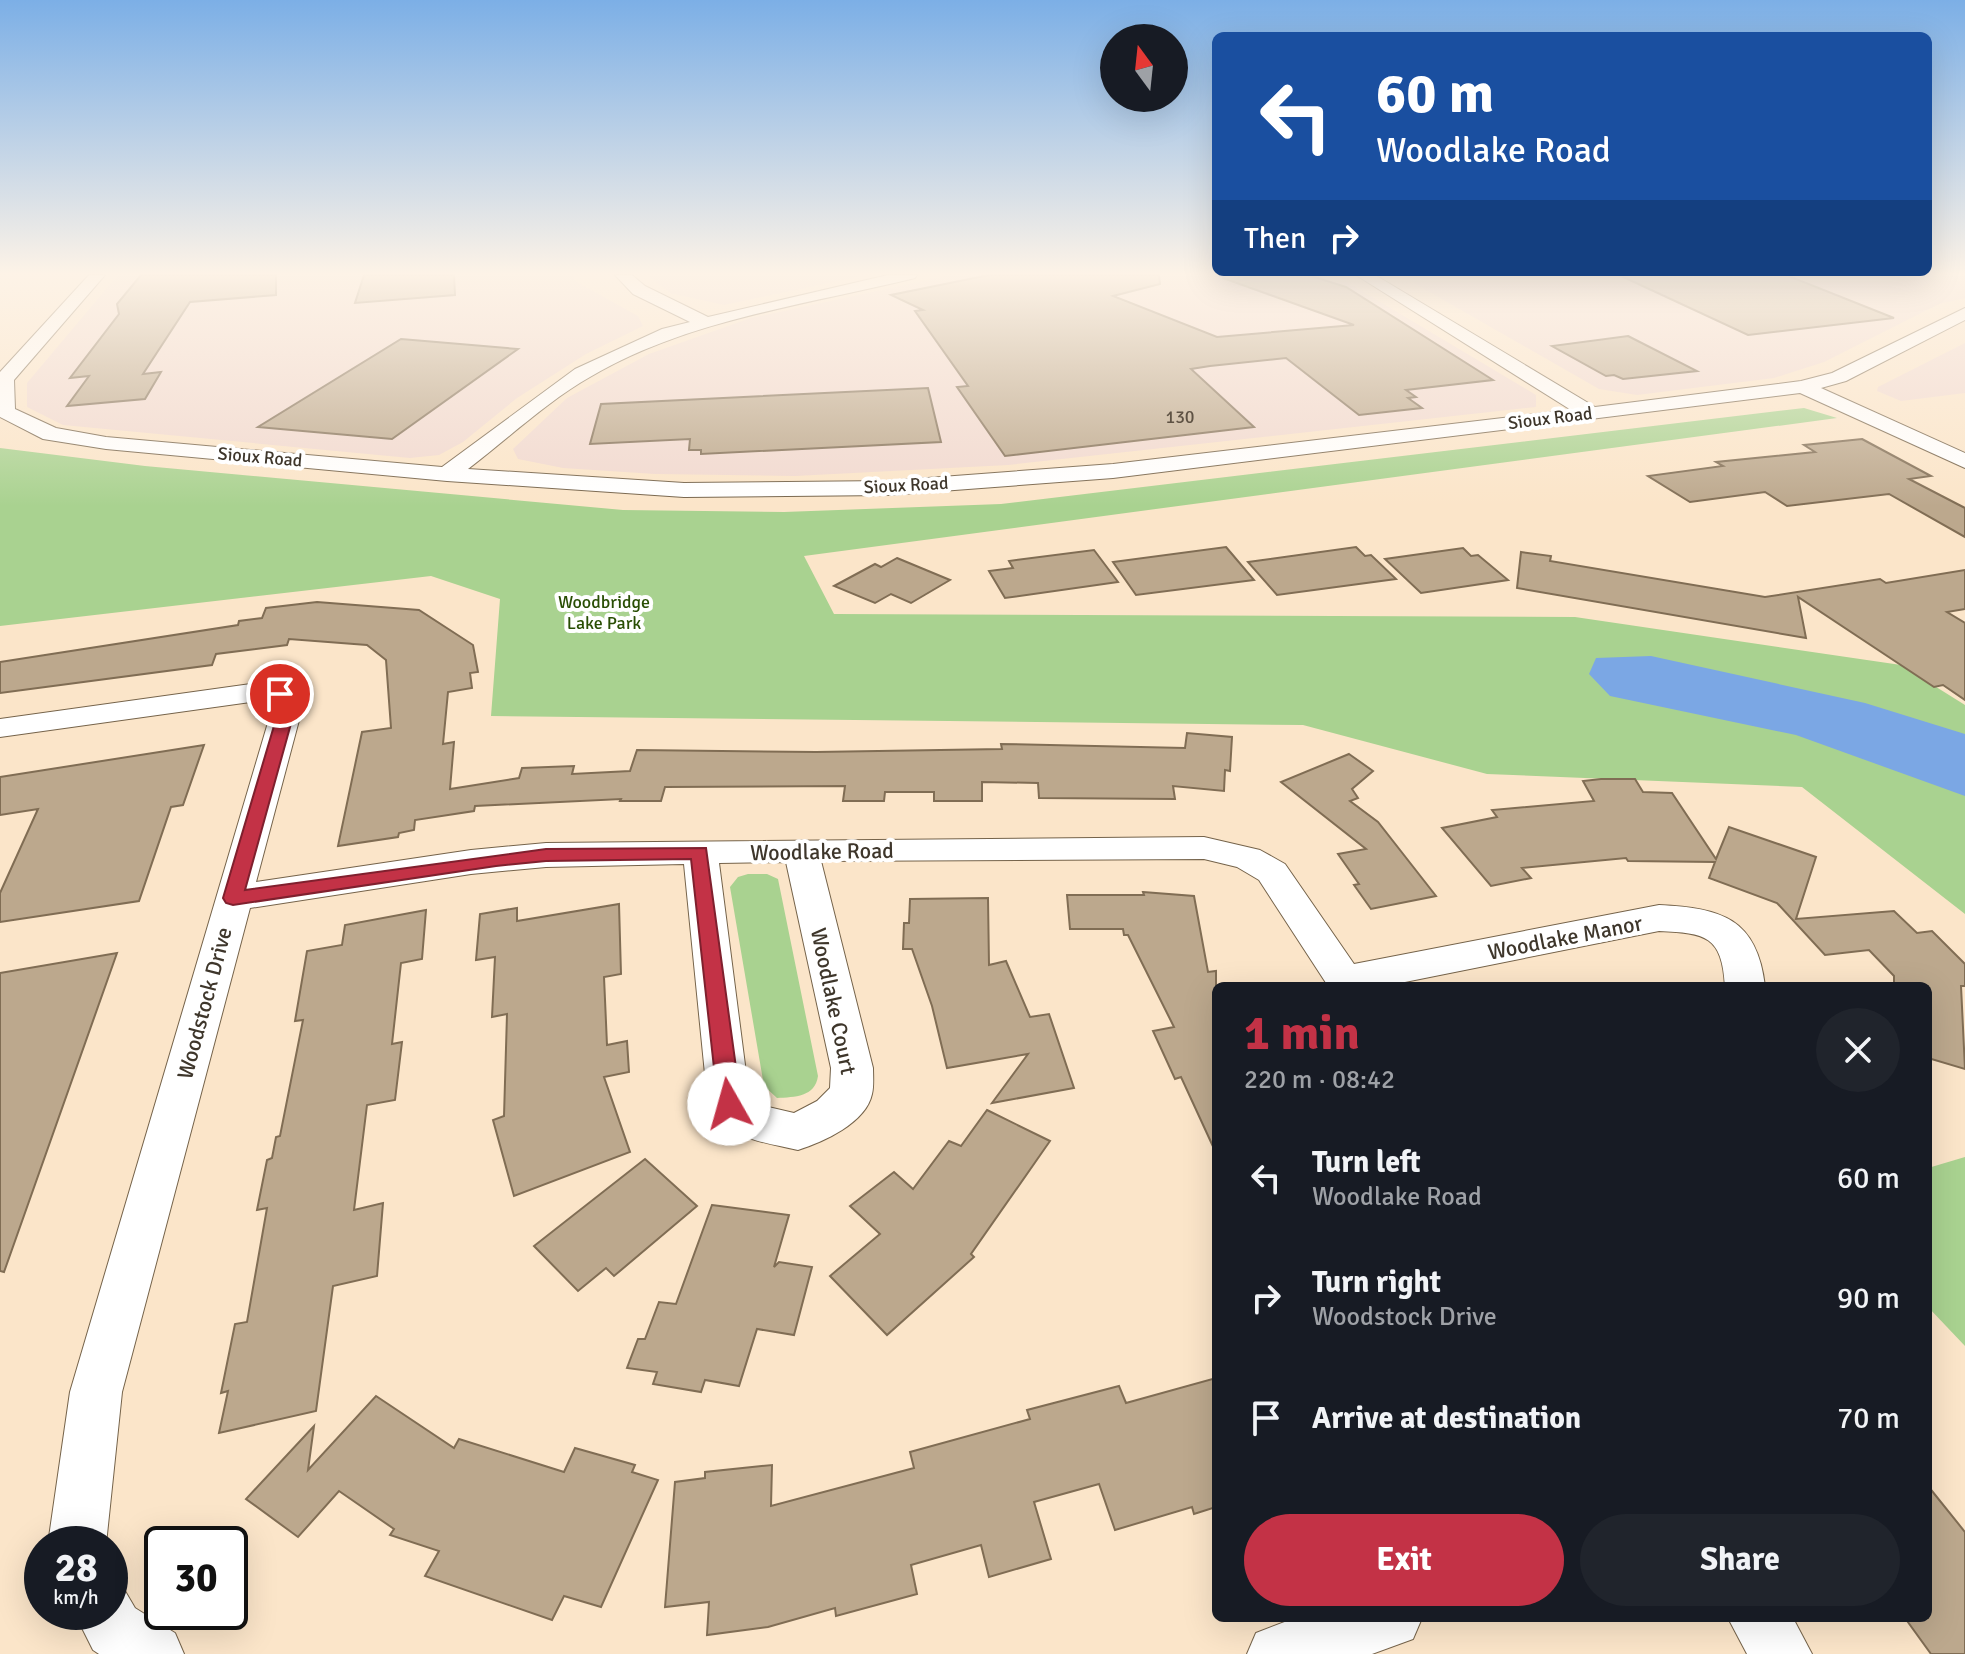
<!DOCTYPE html>
<meta charset="utf-8">
<style>
:root{--surface:#171b24;--page:#20242c;--text:#f1f3f6;--muted:#9ea1a6;--accent:#c33246}
body{margin:0;font-family:Signika,sans-serif;background:var(--page);color:var(--text);height:100vh;display:flex;flex-direction:column;font-size:30px;white-space:nowrap}
*{box-sizing:border-box;margin:0}
p{font-size:26px;color:var(--muted)}
.icon{flex:none;width:44px;height:44px;fill:none;stroke:currentColor;stroke-width:2;stroke-linecap:round;stroke-linejoin:round}
.map{position:relative;flex:1;overflow:hidden}
.panel{position:absolute;left:1212px;top:982px;width:720px;height:640px;display:flex;flex-direction:column;background:var(--surface);border-radius:12px;box-shadow:0 8px 32px #0002}
.panel>*{flex:none}
.guide{position:absolute;left:1212px;top:32px;width:720px;height:244px;border-radius:12px;box-shadow:0 8px 32px #0002;background:#1a4fa0;color:#fff;overflow:hidden}
.needle{width:52px;rotate:345deg}
.fabs{position:absolute;left:1100px;top:24px;display:grid;gap:16px}
.fabs a{display:grid;place-items:center;width:88px;height:88px;border-radius:50%;background:var(--surface);box-shadow:0 8px 32px #0002;font-size:40px}
.speed{position:absolute;left:24px;top:1526px;display:flex;gap:16px;font-size:40px;font-weight:700;text-align:center}
.speed>*{display:grid;place-content:center;width:104px;height:104px;border-radius:50%;background:var(--surface);box-shadow:0 8px 32px #0002;line-height:1}
.speed small{font-size:20px;font-weight:400}
.speed .limit{border:4px solid #111;border-radius:12px;background:#fff;color:#111}
.pin{position:absolute;display:grid;place-items:center;width:68px;height:68px;color:#fff;margin:-34px;border:4px solid #fff;border-radius:50%;box-shadow:0 2px 8px #0007}
.me{position:absolute;width:88px;margin:-44px;rotate:353deg;stroke-linejoin:round;filter:drop-shadow(0 0 6px #0008)}
.turn{display:flex;align-items:center;gap:28px;height:168px;padding:0 32px;font-size:36px}
.turn .icon{width:104px;height:104px;stroke-width:2.5}
.turn b{display:block;font-size:56px;line-height:68px}
.then{display:flex;align-items:center;height:76px;padding:0 32px;background:#0003;gap:16px;font-size:30px}
.round{display:grid;place-items:center;flex:none;width:84px;height:84px;border-radius:42px;background:var(--page)}
.headline{display:flex;align-items:center;justify-content:space-between;height:136px;padding:0 32px}
h1{font-size:48px;font-weight:700;line-height:60px;color:var(--accent)}
.primary-button{display:flex;gap:16px;margin-top:auto;padding:16px 32px}
.primary-button a{flex:1;height:92px;border-radius:48px;background:var(--accent);color:#fff;font-size:32px;font-weight:700;line-height:92px;text-align:center}
.primary-button a+a{background:var(--page);color:var(--text)}
ul{padding:0;list-style:none}
li{display:flex;align-items:center;gap:24px;height:120px;padding:0 32px}
li div{flex:1}
li b{display:block;font-size:30px}
li em{font-style:normal}
.map>svg:first-child{display:block}
.commercial{fill:#f1d9d0}
.green{fill:#a9d290}
.water{fill:#7ba7e4}
.building{fill:#bca88d;stroke:#806d54;stroke-width:2}
.lines{fill:none;stroke-linecap:round;stroke-linejoin:round}
.street-casing{stroke:#75634a;stroke-width:2}
.street{fill:#fff;fill-rule:evenodd}
.route{fill:#c33246;stroke:#7f202e;stroke-width:2}
.labels{text-anchor:middle;stroke-width:8;stroke-linejoin:round;paint-order:stroke}
.number-label{font-size:18px;fill:#5e5244}
.far-street-label{font-size:18px;fill:#3e362b;stroke:#fff}
.far-park-label{font-size:18px;fill:#294e04;stroke:#fff}
.street-label{font-size:22px;fill:#3e362b;stroke:#fff}
</style>
<div class="map">
<svg width="1965" height="1654" viewBox="0 0 1965 1654">
<rect width="100%" height="100%" fill="#fbe5c9"/>
<g class="commercial">
<polygon points="118,275 574,275 575,281 638,316 643,326 586,354 517,398 463,442 439,455 410,458 63,425 27,407 27,383"/>
<polygon points="648,275 867,275 724,305 670,293"/>
<polygon points="951,275 1335,275 1536,395 1536,407 1008,465 795,476 655,474 563,468 518,459 513,449 567,398 649,354 751,318"/>
<polygon points="1400,275 1965,275 1965,298 1939,304 1824,362 1774,378 1637,395 1599,389"/>
<polygon points="1965,343 1965,393 1901,401 1877,391 1878,387"/>
</g>
<g class="green">
<polygon points="1804,408 1837,418 804,556 834,614 1575,617 1901,665 1965,705 1965,914 1802,787 1487,774 1303,725 491,716 500,599 431,576 0,626 0,448 145,466 623,510 784,512 1001,504"/>
<path d="M748,874H767L778,879L818,1076C815,1097 795,1097 777,1098L764,1086L730,887L738,877Z"/>
<polygon points="1965,1157 1965,1346 1928,1307 1928,1168"/>
</g>
<polygon class="water" points="1651,656 1865,703 1965,734 1965,796 1796,735 1610,696 1589,674 1596,658"/>
<g class="building">
<polygon points="141,275 276,275 276,295 190,302 143,374 161,372 145,399 67,406 89,376 70,378 119,314 117,304"/>
<polygon points="364,275 454,275 455,295 355,303"/>
<polygon points="989,275 1159,275 1160,284 1113,296 1217,337 1354,325 1223,278 1223,275 1308,275 1346,287 1493,380 1406,390 1416,397 1408,398 1422,408 1359,415 1286,358 1210,366 1191,369 1254,427 1005,456 957,387 968,386 915,311 923,310 891,295"/>
<polygon points="1619,275 1786,275 1894,318 1748,335"/>
<polygon points="1628,336 1697,371 1623,379 1614,375 1606,376 1552,346"/>
<polygon points="401,339 518,349 392,439 258,427"/>
<polygon points="928,388 941,442 701,454 701,450 689,450 690,439 590,444 601,404"/>
<polygon points="1862,439 1931,476 1909,479 1965,508 1965,537 1889,494 1787,506 1765,492 1690,502 1648,476 1723,466 1716,462 1815,452 1804,445"/>
<polygon points="1226,547 1254,580 1136,595 1113,562"/>
<polygon points="1356,547 1365,556 1371,555 1396,579 1277,595 1248,562"/>
<polygon points="1463,548 1471,556 1478,555 1508,580 1421,593 1385,559"/>
<polygon points="1094,550 1118,582 1005,598 989,571 1013,568 1009,561"/>
<polygon points="1521,552 1551,556 1550,561 1765,597 1880,579 1886,583 1965,570 1965,609 1947,612 1965,623 1965,700 1943,685 1934,687 1798,597 1806,638 1517,588"/>
<polygon points="897,558 950,580 911,603 891,594 875,603 834,586 875,564 881,567"/>
<polygon points="317,602 419,610 473,645 478,672 470,673 472,688 448,692 443,744 454,742 450,789 519,778 522,768 574,766 572,774 630,771 637,750 816,752 1002,749 1001,744 1185,748 1187,733 1232,737 1230,771 1225,770 1224,791 1173,786 1175,799 1039,798 1038,783 982,782 982,801 934,801 934,792 885,792 884,801 843,801 845,786 665,787 661,801 620,801 621,799 475,806 474,811 415,820 414,830 399,833 398,837 338,846 362,732 391,728 386,660 367,645 289,639 287,645 216,654 212,665 0,693 0,662 238,625 239,621 262,618 266,608"/>
<polygon points="204,745 183,805 171,807 139,901 0,922 0,893 38,809 0,815 0,777"/>
<polygon points="1349,754 1373,771 1352,789 1358,798 1350,801 1378,822 1436,896 1371,909 1354,885 1359,884 1338,854 1366,849 1281,782"/>
<polygon points="1601,779 1635,779 1643,792 1672,793 1716,859 1729,827 1816,857 1796,919 1894,911 1917,933 1932,931 1965,964 1965,986 1961,986 1965,1069 1928,1058 1928,986 1894,986 1894,976 1869,950 1825,955 1777,903 1709,878 1715,862 1628,861 1626,858 1522,868 1531,878 1491,886 1442,828 1497,817 1492,810 1594,801 1583,781"/>
<polygon points="1143,892 1194,896 1208,972 1216,971 1216,1153 1181,1077 1175,1079 1153,1031 1174,1027 1128,935 1124,935 1123,929 1070,929 1067,895 1144,895"/>
<polygon points="988,898 989,965 1006,961 1030,1017 1049,1014 1074,1088 992,1103 1028,1054 947,1068 932,1006 912,949 903,949 904,923 909,923 910,899"/>
<polygon points="619,904 621,974 604,977 607,1045 627,1041 629,1072 604,1077 630,1152 514,1196 493,1120 504,1116 507,1014 492,1017 495,957 476,960 480,914 517,908 517,921"/>
<polygon points="426,910 422,959 401,963 392,1044 402,1042 395,1100 367,1105 354,1210 383,1203 377,1276 333,1286 316,1411 219,1433 228,1391 221,1393 235,1324 247,1322 267,1208 257,1210 267,1160 272,1158 276,1137 280,1136 303,1020 295,1021 307,951 342,945 345,925"/>
<polygon points="117,953 4,1272 0,1271 0,973"/>
<polygon points="987,1110 1050,1141 971,1254 974,1257 887,1335 830,1276 880,1234 850,1206 894,1172 913,1189 949,1141 961,1146"/>
<polygon points="645,1159 697,1206 614,1276 606,1268 578,1291 534,1246"/>
<polygon points="712,1205 789,1215 774,1267 779,1262 812,1267 794,1335 757,1329 739,1386 705,1380 701,1392 653,1384 657,1372 627,1368 638,1339 645,1339 659,1302 676,1304"/>
<polygon points="1216,1378 1216,1507 1194,1514 1192,1507 1115,1530 1099,1484 1034,1502 1051,1559 989,1577 981,1545 911,1565 917,1594 836,1616 835,1608 768,1627 707,1635 709,1602 665,1607 675,1482 705,1478 705,1472 772,1465 771,1506 914,1468 910,1452 1030,1419 1027,1410 1119,1386 1126,1403"/>
<polygon points="376,1396 454,1448 459,1439 564,1472 575,1448 635,1465 632,1472 658,1480 601,1607 564,1596 552,1620 425,1576 439,1551 390,1535 394,1529 339,1491 298,1537 246,1499 314,1426 308,1470"/>
<polygon points="1928,1486 1965,1532 1965,1654 1931,1654 1905,1618 1928,1618"/>
</g>
<g class="lines">
<defs>
<g id="street">
<path d="M89,275H105L14,380L15,409L56,428L106,437L442,467L575,369L662,329L690,322L633,294L615,275H632L645,286L708,317L888,275H917L915,278C806,305 688,319 590,377C549,400 506,440 468,469L684,483L888,481L1113,464L1571,410L1356,275H1375L1595,407L1801,381L1832,373L1965,308V320L1846,381L1821,388L1965,453V468L1800,393L1113,478L888,495L684,497L447,481L106,449L43,439L0,417V372Z"/>
<path d="M257,683L291,688L302,709L256,882L471,850L546,843L1204,837L1260,850L1285,864L1354,964L1659,905C1721,908 1757,918 1765,986H1725C1722,936 1706,933 1659,931L1385,986H1328L1259,880L1237,867L1204,859L821,861L873,1068C873,1076 874,1086 872,1094C866,1123 823,1142 798,1150C763,1142 726,1139 708,1104L684,864L546,867L471,874L250,908L122,1392L106,1544H48L70,1392L272,709L269,702L257,701L0,737V719ZM786,862L831,1068L830,1088L817,1101L794,1113L760,1105L749,1096L719,863Z"/>
<polygon points="110,1585 125,1591 135,1608 175,1633 184,1654 99,1654 93,1650 74,1612 110,1612"/>
<polygon points="1295,1618 1422,1618 1413,1639 1372,1654 1247,1654 1256,1633"/>
<polygon points="1728,1618 1793,1618 1812,1654 1747,1654"/>
</g>
</defs>
<use href="#street" class="street-casing"/>
<use href="#street" class="street"/>
</g>
<linearGradient id="sky" x2="0" y2="1"><stop stop-color="#7cafe6"/><stop offset="0.54" stop-color="#fdf3e7"/><stop offset="1" stop-color="#fdf3e7" stop-opacity="0"/></linearGradient>
<rect width="1965" height="506" fill="url(#sky)"/>
<polygon class="route" points="280,689 286,691 295,709 245,890 546,849 706,848 741,1104 738,1110 729,1113 721,1110 718,1104 691,859 546,861 496,866 233,905 226,903 223,898 279,709 272,694"/>
<g class="labels">
<g class="number-label">
<text x="1180" y="423">130</text>
</g>
<g class="far-street-label">
<text transform="translate(1550 418) rotate(-7)" y="6">Sioux Road</text>
<text transform="translate(260 457) rotate(5)" y="6">Sioux Road</text>
<text transform="translate(906 485) rotate(-3)" y="6">Sioux Road</text>
</g>
<g class="far-park-label">
<text x="604" y="608">Woodbridge<tspan x="604" dy="21">Lake Park</tspan></text>
</g>
<g class="street-label">
<text transform="translate(822 851) rotate(-1)" y="8">Woodlake Road</text>
<text transform="translate(1565 937) rotate(-11)" y="8">Woodlake Manor</text>
<text transform="translate(834 1001) rotate(78)" y="8">Woodlake Court</text>
<text transform="translate(204 1003) rotate(-75)" y="8">Woodstock Drive</text>
</g>
</g>
</svg>
<div class="fabs">
<a><svg class="needle" viewBox="-14 -14 28 28"><path d="M0-13l5 13h-10z" fill="#e53935"/><path d="M0 13l5-13h-10z" fill="#9ea1a6"/></svg></a>
</div>
<div class="speed"><div>28<small>km/h</small></div><div class="limit">30</div></div>
<div class="pin" style="left:280px;top:694px;background:#d93025"><svg class="icon" aria-label="arrive" viewBox="0 0 24 24"><path d="M6 21V4h12l-3 4 3 4H6"/></svg></div>
<svg class="me" style="left:729px;top:1104px" viewBox="-20 -20 40 40"><circle r="19" fill="#fff"/><path d="M0-13L10 11 0 6-10 11z" fill="#c33246"/></svg>
<div class="guide">
<div class="turn"><svg class="icon" aria-label="left" viewBox="0 0 24 24"><path d="M17 20v-9H6M10 6l-5 5 5 5"/></svg><div><b>60 m</b>Woodlake Road</div></div>
<div class="then">Then<svg class="icon" aria-label="right" viewBox="0 0 24 24"><path d="M7 20v-9h11M14 6l5 5-5 5"/></svg></div>
</div>
<section class="panel">
<div class="headline"><div><h1>1 min</h1><p>220 m · 08:42</p></div><a class="round"><svg class="icon" aria-label="close" viewBox="0 0 24 24"><path d="M6 6l12 12M18 6L6 18"/></svg></a></div>
<ul>
<li><svg class="icon" aria-label="left" viewBox="0 0 24 24"><path d="M17 20v-9H6M10 6l-5 5 5 5"/></svg><div><b>Turn left</b><p>Woodlake Road</p></div><em>60 m</em></li>
<li><svg class="icon" aria-label="right" viewBox="0 0 24 24"><path d="M7 20v-9h11M14 6l5 5-5 5"/></svg><div><b>Turn right</b><p>Woodstock Drive</p></div><em>90 m</em></li>
<li><svg class="icon" aria-label="arrive" viewBox="0 0 24 24"><path d="M6 21V4h12l-3 4 3 4H6"/></svg><div><b>Arrive at destination</b></div><em>70 m</em></li>
</ul>
<div class="primary-button"><a>Exit</a><a>Share</a></div>
</section>
</div>
